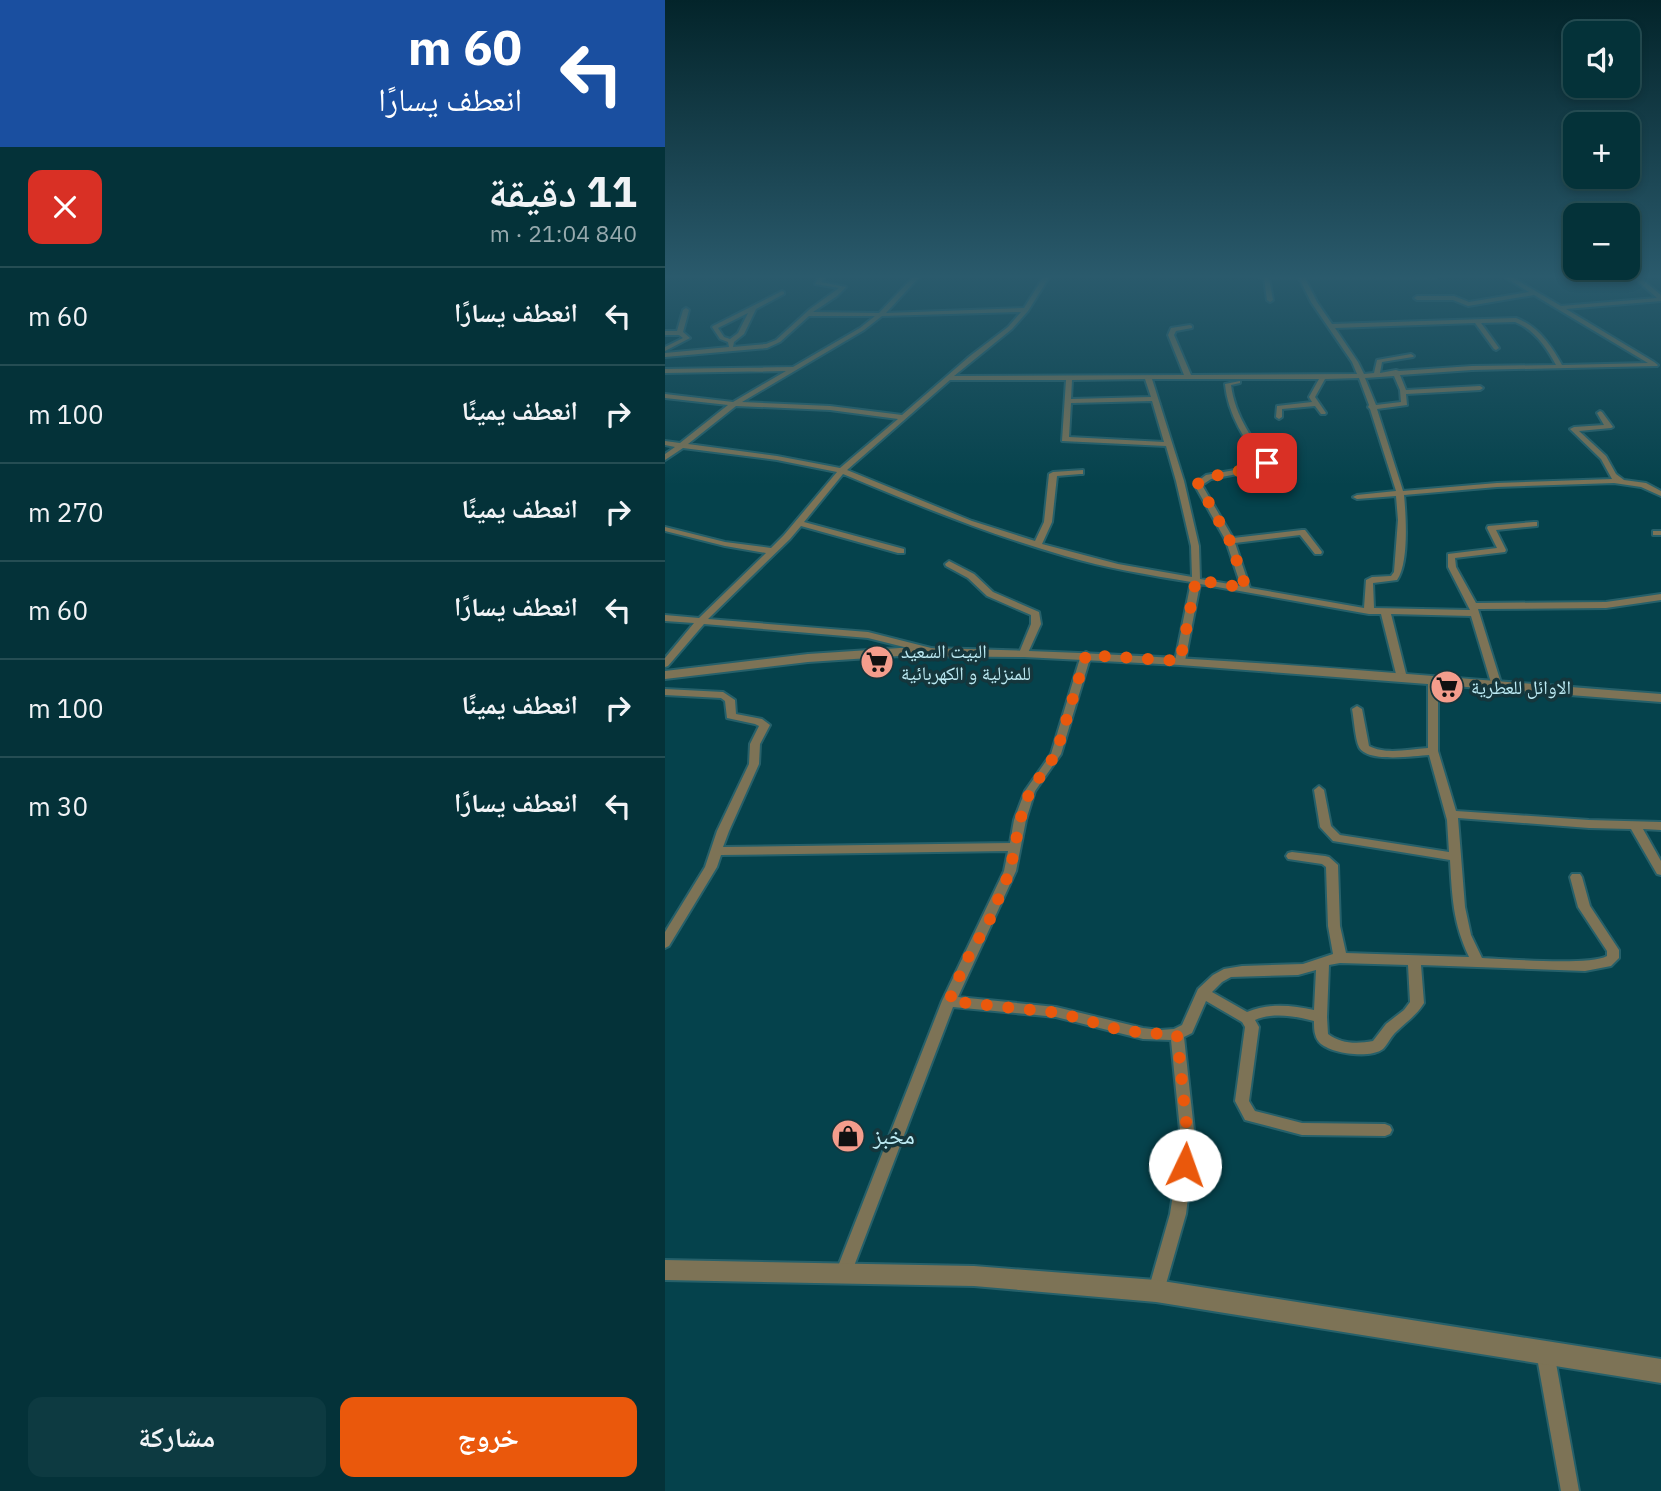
<!DOCTYPE html>
<html lang="ar">
<meta charset="utf-8">
<style>
:root{--surface:#043239;--page:#0d3a41;--text:#f1f3f6;--muted:#97aaae;--line:#254d53;--accent:#ea580c}
body{margin:0;font-family:"IBM Plex Sans","Noto Naskh Arabic",sans-serif;background:var(--page);color:var(--text);direction:rtl;height:100vh;display:flex;flex-direction:column;font-size:26px;white-space:nowrap}
*{box-sizing:border-box;margin:0}
p{font-size:23px;color:var(--muted)}
.icon{flex:none;width:38px;height:38px;fill:none;stroke:currentColor;stroke-width:2;stroke-linecap:round;stroke-linejoin:round}
.map{position:relative;flex:1;overflow:hidden;direction:ltr}
.details{display:flex;flex-direction:column;background:var(--surface);width:665px}
.details>*{flex:none}
.hud{background:#1a4fa0;color:#fff;overflow:hidden}
.fabs{position:absolute;left:898px;top:21px;display:grid;gap:14px}
.fabs a{display:grid;place-items:center;width:77px;height:77px;border-radius:14px;background:var(--surface);box-shadow:0 4px 10px #0003,0 0 0 2px var(--line);font-size:35px}
.pin{position:absolute;display:grid;place-items:center;width:60px;height:60px;color:#fff;margin:-30px;border-radius:14px;box-shadow:0 4px 10px #0006}
.me{position:absolute;width:77px;margin:-38px;rotate:3deg;stroke-linejoin:round;filter:drop-shadow(0 0 5px #0008)}
.turn{display:flex;align-items:center;gap:24px;height:147px;padding:0 28px;font-size:32px}
.turn .icon{width:91px;height:91px;stroke-width:2.5}
.turn b{display:block;font-size:49px;line-height:60px}
.round{display:grid;place-items:center;flex:none;width:74px;height:74px;border-radius:14px;background:var(--page)}
.summary{display:flex;align-items:center;justify-content:space-between;height:119px;padding:0 28px}
h1{font-size:42px;font-weight:700;line-height:52px}
.action{display:flex;gap:14px;margin-top:auto;padding:14px 28px}
.action a{flex:1;height:80px;border-radius:14px;background:var(--accent);color:#fff;font-size:28px;font-weight:700;line-height:80px;text-align:center}
.action a+a{background:var(--page);color:var(--text)}
ul{padding:0;list-style:none}
li{display:flex;align-items:center;gap:21px;height:98px;padding:0 28px;border-top:2px solid var(--line)}
li div{flex:1}
li b{display:block;font-size:26px}
li em{font-style:normal}
main{display:flex;flex:1;min-height:0}
.map>svg:first-child{display:block}
.lines{fill:none;stroke-linecap:round;stroke-linejoin:round}
.minor-casing{stroke:#26606a;stroke-width:4}
.tertiary-casing{stroke:#26606a;stroke-width:4}
.minor{fill:#7d7356;fill-rule:evenodd}
.tertiary{fill:#7d7356;fill-rule:evenodd}
.route{stroke:#ea580c;stroke-width:12;stroke-dasharray:0 21.6}
.labels{text-anchor:middle;stroke-width:7;stroke-linejoin:round;paint-order:stroke}
.poi-label{font-size:19px;fill:#bdebf4;stroke:#15363c;text-anchor:start}
.near-poi-label{font-size:23px;fill:#bdebf4;stroke:#15363c;text-anchor:start}
</style>
<main>
<div class="map">
<svg width="996" height="1491" viewBox="0 0 996 1491">
<rect width="100%" height="100%" fill="#05424c"/>
<g class="lines">
<defs>
<g id="minor">
<path d="M155,276H161L156,282L181,287L172,296L148,312L214,313L249,276H255L221,313L359,308L379,276H385L363,311L347,329L289,376L519,375L503,335L506,328L525,325L527,326V328L511,331L509,335L526,375L692,374L687,362L646,302L634,278H604L608,300L605,302L602,300L599,278L592,276H772L769,278H640L652,302L667,324L851,318C873,326 886,345 897,365L983,363L869,295L803,306L788,300H752L749,298L752,296H789L804,302L864,292L838,276H845L896,306L992,298L967,276H973L996,295V301L901,309L989,362L993,365L992,366L807,370L735,375L741,390L815,386L818,388L815,390L741,394L742,405L712,409L738,491L832,483L947,479L936,459L905,429L909,427L939,425L932,413L935,411L937,412L948,427L946,428L914,431L941,456L951,474L959,480L981,483L996,491V496L976,487L949,483L832,487L739,495C741,516 744,563 732,580L708,583L709,608L805,610L783,567V554L832,548L822,528L823,526L869,522H872V526L831,530L841,550L840,552L790,558L791,567L811,603L941,602L996,594V600L941,608L813,609L837,686L832,689L827,686L806,616L726,614L742,678L737,681L732,678L716,614H704L535,584L520,661L515,664L510,661L526,582C484,575 441,568 400,556C323,534 252,505 178,474L139,522L239,549V553H233L136,526L125,539L43,619L203,632L274,650L276,652L274,654L271,655L203,638L39,624L3,666L0,667V658L29,623L0,621V615L34,618L101,553L60,546L0,531V527L60,542L106,548L119,535L172,472L112,460L18,448L0,460V454L10,447L0,445V441L15,443L63,405L0,398V394L68,402L121,371L0,373V369L128,367L195,328L210,316H144L115,342L102,348L0,357V353L64,347L63,342L55,339L47,327L48,326L117,291L119,292V294L91,309L79,334L69,342L68,347L101,344L111,340L145,309L174,288L150,284ZM356,312L343,327L305,356L237,415L165,406L77,402L199,330L217,316ZM83,313L73,333L65,339L59,337L53,328ZM850,322C870,330 881,347 891,365L807,366L734,371L731,370L715,373L717,362L748,357L749,356L746,354L712,360L709,373L699,374L693,362L670,328L810,323L829,349L831,350L834,348L816,323ZM729,376L735,390L736,402L711,405L700,378ZM694,378L704,405L703,407L705,409L731,491L692,495L688,497L692,499L731,496L733,520L729,572L726,576L707,577L701,580L699,608L585,588L570,543L635,535L650,554H656L657,552L640,530H637L568,538L537,485L546,479L604,468L608,466C589,442 570,417 566,385L575,383V381L560,384C563,415 580,441 599,465L541,475L529,484L561,541L576,586L535,579L534,546L519,481L487,379H654L644,397L647,402L612,406L611,417L614,419L617,417V409L650,406L656,414H660L661,413L650,397L660,379ZM480,379L486,397L406,399L407,380ZM285,380H401L397,441L501,446L511,481L526,546L527,577L453,564L377,544L387,522L392,476L415,474H418V470L388,472L384,474L379,522L370,541L307,521L182,470ZM487,401L499,442L404,437L406,403ZM71,406L165,410L233,419L175,468L112,456L23,444Z"/>
<polygon points="21,308 24,310 18,332 25,338 0,351 0,347 18,338 14,335 0,335 0,331 12,331 18,310"/>
<rect x="988" y="531" width="8" height="4"/>
<polygon points="284,561 309,574 328,592 374,612 376,624 362,655 359,656 354,653 366,624 366,615 322,596 303,578 281,566 280,564"/>
<path d="M421,652L426,655L396,754L370,791L361,820L351,871L293,997L391,1007L478,1028L495,1030L509,1029L517,1025L533,989L548,975L559,969L577,966L638,964L668,954L663,926L661,867L657,864L623,859L621,856L623,853L627,852L660,856L664,857L673,865L675,926L681,953L804,957C788,923 787,897 785,860L668,841L655,827L649,790L654,786L659,790L666,826L675,835L784,852L782,820L764,755C749,756 702,763 694,747C690,739 689,719 687,709L692,706L697,709L704,746C721,755 744,749 763,748V681L768,678L773,681V751L791,811L924,820L996,822V830L978,829L996,861V875L992,874L966,829L924,828L793,818L800,907L806,935L817,958C842,959 924,966 942,956V951L913,907L905,877L907,874H915L917,877L925,906L954,950V958L946,966L920,971L756,965L759,1003C751,1016 742,1021 732,1031C726,1036 723,1044 718,1049C705,1059 665,1054 654,1042C649,1036 649,1028 649,1021C630,1016 608,1012 590,1020L594,1027L584,1101L590,1111L637,1123L720,1124L725,1126L727,1130L725,1134L720,1136L637,1135L580,1120L570,1101L580,1027L577,1022L541,1001L527,1033L519,1037L530,1140L521,1214L499,1291L497,1297L491,1299L485,1297L483,1291L505,1214L516,1140L506,1040L478,1039L391,1017L288,1007L186,1274L184,1279L178,1282L172,1279L170,1274L277,1001L339,871L343,851L56,855L52,867L4,946L0,948V932L40,867L52,831L84,764L85,744L94,726L90,724L62,718L60,701L56,698L0,695V689L58,692L70,700L71,714L97,719L105,725L95,744L94,764L64,831L58,847L345,843L349,820L360,791L386,754L416,655ZM675,963L743,965L745,1002L739,1010L721,1024L708,1041C692,1044 676,1044 663,1034L662,1017L664,965ZM651,970L649,1010C626,1005 604,1003 582,1012L547,992L557,982L566,977L633,975Z"/>
<polygon points="880,1343 886,1346 889,1352 914,1491 896,1491 871,1352 874,1346"/>
</g>
<g id="tertiary">
<path d="M235,648C489,650 743,675 996,694V702L515,665L359,657L235,656L143,662L0,679V671L143,654Z"/>
<polygon points="0,1260 309,1266 491,1280 996,1359 996,1383 491,1302 309,1286 0,1280"/>
</g>
</defs>
<use href="#minor" class="minor-casing"/>
<use href="#tertiary" class="tertiary-casing"/>
<use href="#minor" class="minor"/>
<use href="#tertiary" class="tertiary"/>
</g>
<linearGradient id="sky" x2="0" y2="1"><stop stop-color="#03242a"/><stop offset="0.57" stop-color="#2a5a6c"/><stop offset="1" stop-color="#2a5a6c" stop-opacity="0"/></linearGradient>
<rect width="996" height="485" fill="url(#sky)"/>
<g class="lines">
<polyline class="route" points="520,1165 523,1140 512,1035 459,1031 395,1013 284,1001 300,963 325,919 345,871 355,820 365,791 391,754 421,655 515,661 531,580 581,588 565,541 533,483 556,474 604,466 602,463"/>
</g>
<defs>
<symbol id="supermarket-disc" viewBox="-11 -11 22 22"><circle r="9.5" fill="#f49d8c" stroke="#15363c"/><path d="M-6-5.5h2.5l.6 2H6L4.5 2H-2.5L-4.4-4H-6ZM-1.5 3.2a1.3 1.3 0 1 0 .1 0ZM3 3.2a1.3 1.3 0 1 0 .1 0Z" fill="#111"/></symbol>
<symbol id="shop-disc" viewBox="-11 -11 22 22"><circle r="9.5" fill="#f49d8c" stroke="#15363c"/><path d="M-5-2.5h2.3a2.7 3.5 0 0 1 5.4 0H5L5.5 6h-11ZM-1.5-2.5h3a1.5 2.3 0 0 0-3 0Z" fill="#111"/></symbol>
</defs>
<g fill-rule="evenodd">
<use href="#supermarket-disc" x="193" y="643" width="38" height="38"/>
<use href="#supermarket-disc" x="763" y="668" width="38" height="38"/>
<use href="#shop-disc" x="164" y="1117" width="38" height="38"/>
</g>
<g class="labels">
<g class="poi-label">
<text x="236" y="658">البيت السعيد<tspan x="236" dy="22">للمنزلية و الكهربائية</tspan></text>
<text x="806" y="694">الاوائل للعطرية</text>
</g>
<g class="near-poi-label">
<text x="208" y="1144">مخبز</text>
</g>
</g>
</svg>
<div class="fabs">
<a><svg class="icon" aria-label="sound" viewBox="0 0 24 24"><path d="M4 9h4l5-4v14l-5-4H4zM17 9q2 3 0 6"/></svg></a>
<a>+</a>
<a>−</a>
</div>
<div class="pin" style="left:602px;top:463px;background:#d93025"><svg class="icon" aria-label="arrive" viewBox="0 0 24 24"><path d="M6 21V4h12l-3 4 3 4H6"/></svg></div>
<svg class="me" style="left:520px;top:1165px" viewBox="-20 -20 40 40"><circle r="19" fill="#fff"/><path d="M0-13L10 11 0 6-10 11z" fill="#ea580c"/></svg>
</div>
<section class="details">
<div class="hud">
<div class="turn"><svg class="icon" aria-label="left" viewBox="0 0 24 24"><path d="M17 20v-9H6M10 6l-5 5 5 5"/></svg><div><b>60 m</b>انعطف يسارًا</div></div>
</div>
<div class="summary"><div><h1>11 دقيقة</h1><p>840 m · 21:04</p></div><a class="round" style="background:#d93025;color:#fff"><svg class="icon" aria-label="close" viewBox="0 0 24 24"><path d="M6 6l12 12M18 6L6 18"/></svg></a></div>
<ul>
<li><svg class="icon" aria-label="left" viewBox="0 0 24 24"><path d="M17 20v-9H6M10 6l-5 5 5 5"/></svg><div><b>انعطف يسارًا</b></div><em>60 m</em></li>
<li><svg class="icon" aria-label="right" viewBox="0 0 24 24"><path d="M7 20v-9h11M14 6l5 5-5 5"/></svg><div><b>انعطف يمينًا</b></div><em>100 m</em></li>
<li><svg class="icon" aria-label="right" viewBox="0 0 24 24"><path d="M7 20v-9h11M14 6l5 5-5 5"/></svg><div><b>انعطف يمينًا</b></div><em>270 m</em></li>
<li><svg class="icon" aria-label="left" viewBox="0 0 24 24"><path d="M17 20v-9H6M10 6l-5 5 5 5"/></svg><div><b>انعطف يسارًا</b></div><em>60 m</em></li>
<li><svg class="icon" aria-label="right" viewBox="0 0 24 24"><path d="M7 20v-9h11M14 6l5 5-5 5"/></svg><div><b>انعطف يمينًا</b></div><em>100 m</em></li>
<li><svg class="icon" aria-label="left" viewBox="0 0 24 24"><path d="M17 20v-9H6M10 6l-5 5 5 5"/></svg><div><b>انعطف يسارًا</b></div><em>30 m</em></li>
</ul>
<div class="action"><a>خروج</a><a>مشاركة</a></div>
</section>
</main>
